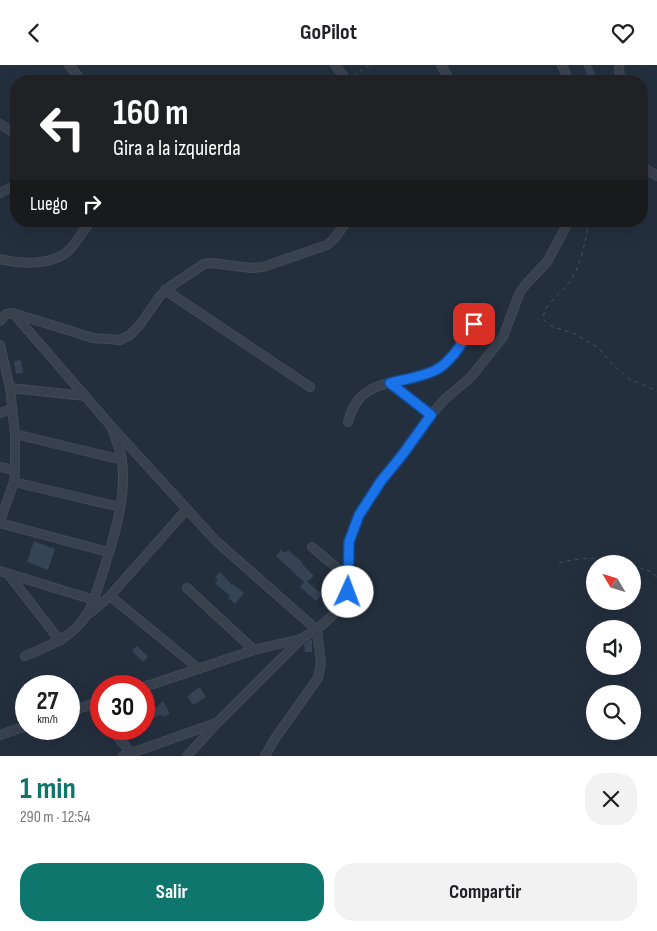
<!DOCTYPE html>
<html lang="es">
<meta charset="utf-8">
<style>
:root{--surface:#fff;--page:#f2f2f2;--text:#202124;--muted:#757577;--accent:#0f766e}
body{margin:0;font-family:"Sofia Sans Condensed",sans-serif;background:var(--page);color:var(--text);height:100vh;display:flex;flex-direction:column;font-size:19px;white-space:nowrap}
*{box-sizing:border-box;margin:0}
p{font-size:16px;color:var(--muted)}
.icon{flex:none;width:28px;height:28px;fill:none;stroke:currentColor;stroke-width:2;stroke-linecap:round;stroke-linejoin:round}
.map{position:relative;height:691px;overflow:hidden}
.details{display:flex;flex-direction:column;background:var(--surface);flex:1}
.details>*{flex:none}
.guide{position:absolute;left:10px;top:10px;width:638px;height:152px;border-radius:20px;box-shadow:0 5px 20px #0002;background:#202124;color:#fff;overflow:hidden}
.needle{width:32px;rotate:308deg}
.fabs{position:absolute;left:586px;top:490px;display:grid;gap:10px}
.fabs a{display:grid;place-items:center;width:55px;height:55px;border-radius:50%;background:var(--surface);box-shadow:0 5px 20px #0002;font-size:25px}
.speed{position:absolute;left:15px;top:610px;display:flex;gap:10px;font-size:25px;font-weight:700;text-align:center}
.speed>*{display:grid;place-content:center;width:65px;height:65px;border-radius:50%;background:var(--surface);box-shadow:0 5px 20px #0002;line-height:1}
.speed small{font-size:12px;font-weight:400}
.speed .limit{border:8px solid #d22;background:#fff;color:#111}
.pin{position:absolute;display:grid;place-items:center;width:42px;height:42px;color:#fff;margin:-21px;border-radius:10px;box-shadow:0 2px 8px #0006}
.me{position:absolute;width:55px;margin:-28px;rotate:2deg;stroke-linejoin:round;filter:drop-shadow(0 0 4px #0008)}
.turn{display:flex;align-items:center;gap:18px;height:105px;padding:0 20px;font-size:22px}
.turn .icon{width:65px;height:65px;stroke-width:2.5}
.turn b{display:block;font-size:35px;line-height:42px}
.then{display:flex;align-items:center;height:48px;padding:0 20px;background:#0003;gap:10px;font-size:19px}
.round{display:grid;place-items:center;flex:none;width:52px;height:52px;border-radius:20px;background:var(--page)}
.headline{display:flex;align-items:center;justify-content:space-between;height:85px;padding:0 20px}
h1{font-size:30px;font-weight:700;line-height:38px;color:var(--accent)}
.primary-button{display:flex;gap:10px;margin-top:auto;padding:10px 20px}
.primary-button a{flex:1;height:58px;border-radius:20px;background:var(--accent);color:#fff;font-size:20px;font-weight:700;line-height:58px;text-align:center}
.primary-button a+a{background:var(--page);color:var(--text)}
header{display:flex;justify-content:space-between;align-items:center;height:65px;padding:0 20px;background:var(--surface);font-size:22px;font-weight:700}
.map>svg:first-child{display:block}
.building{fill:#364354}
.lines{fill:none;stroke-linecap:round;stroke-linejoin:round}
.minor-casing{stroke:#414a57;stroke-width:10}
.path{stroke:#3f5557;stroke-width:1;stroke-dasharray:4 4;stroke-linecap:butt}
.minor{stroke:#38414e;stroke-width:8}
.route-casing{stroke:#114b97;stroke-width:12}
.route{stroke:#1a73e8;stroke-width:9}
</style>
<header><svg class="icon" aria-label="back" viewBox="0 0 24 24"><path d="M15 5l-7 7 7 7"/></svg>GoPilot<svg class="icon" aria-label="heart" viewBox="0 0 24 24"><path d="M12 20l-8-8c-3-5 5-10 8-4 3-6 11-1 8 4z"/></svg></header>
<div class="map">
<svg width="657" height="691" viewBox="0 0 657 691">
<rect width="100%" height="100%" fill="#242f3e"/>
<g class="building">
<polygon points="583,0 591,0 596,11 589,14"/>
<polygon points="21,295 23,308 16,309 14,296"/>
<polygon points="34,476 55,484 48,505 27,497"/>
<polygon points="281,485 285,488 288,485 303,498 302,499 314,511 307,517 322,529 316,536 300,522 304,517 276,491"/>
<polygon points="220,507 232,520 233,519 244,528 235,539 228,533 230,531 215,518 218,514 215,513"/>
<polygon points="310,575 312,575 312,587 305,587 304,579"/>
<polygon points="137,581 148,592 143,597 132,586"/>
<polygon points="200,622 206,632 193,640 187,631"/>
<polygon points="163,636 170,649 162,652 161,649 154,653 151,647"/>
</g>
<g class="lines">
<defs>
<g id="minor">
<polyline points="69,0 82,16"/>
<polyline points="335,0 347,16"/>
<polyline points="441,0 450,16"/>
<polyline points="562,0 569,16"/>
<polyline points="619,0 620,16"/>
<polyline points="0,59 16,69"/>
<polyline points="641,101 657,111"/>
<polyline points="0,128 16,120"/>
<path d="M0,194C20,199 53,201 69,185C78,176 83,165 91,156"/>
<polyline points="165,225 310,322"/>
<polyline points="13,248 111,361 216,476 317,565 321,598 318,613 274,675 265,691"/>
<polyline points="0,256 6,249 13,248 93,273 120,275 130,270 139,261 160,231 171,221 204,199 212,198 251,203 263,202 327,180 334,174 347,156"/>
<polyline points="0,280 10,323 15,369 15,405 14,417 0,456"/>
<polyline points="390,318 431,350"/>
<polyline points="10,323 85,331"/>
<polyline points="0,348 12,344"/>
<path d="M348,357C361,306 405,324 438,304C453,294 464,274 474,259"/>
<polyline points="15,369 122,395"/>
<polyline points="0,402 15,405"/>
<polyline points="14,417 120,442"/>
<polyline points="0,458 108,487"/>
<polyline points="312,482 349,513"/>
<polyline points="0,506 94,535"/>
<polyline points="9,510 60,576"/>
<polyline points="187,523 254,585"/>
<polyline points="110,531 199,604"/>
<polyline points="90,548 110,531 187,444"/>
<path d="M25,591C56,578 81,569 94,535C107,492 128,441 122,396C121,385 115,374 112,363"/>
<polyline points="144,622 254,585 301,574"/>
<polyline points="91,640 101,652"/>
<polyline points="69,647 101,636"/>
<polyline points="111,664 131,688"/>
<polyline points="0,670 26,661"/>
<polyline points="123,691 216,658"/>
<path d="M187,691L218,657L301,574C324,561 348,542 349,514C349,502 347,491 349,479C351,464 360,449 367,436L431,350L445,334L471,312L503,272L520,227L527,218L547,197L569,156"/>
</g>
</defs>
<use href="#minor" class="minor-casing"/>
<g class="path">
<polyline points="353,11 369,0"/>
<path d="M589,156C585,177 582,199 570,216C562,229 544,238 543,254L551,261L575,269L599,283L613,300L629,314L657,326"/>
<path d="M559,498C582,492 607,491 629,499"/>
<polyline points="632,500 652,507 657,513"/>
</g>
<use href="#minor" class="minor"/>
</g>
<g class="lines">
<defs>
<path id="route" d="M348,527L349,477L359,450L381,416L403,389L431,350L390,318C405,314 422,312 436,305C453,296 464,274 474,259"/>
</defs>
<use href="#route" class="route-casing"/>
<use href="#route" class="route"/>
</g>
</svg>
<div class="fabs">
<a><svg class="needle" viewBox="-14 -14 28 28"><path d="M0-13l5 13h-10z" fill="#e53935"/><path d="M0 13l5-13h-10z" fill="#757577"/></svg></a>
<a><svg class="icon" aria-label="sound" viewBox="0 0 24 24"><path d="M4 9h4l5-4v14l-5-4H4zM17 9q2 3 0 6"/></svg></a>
<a><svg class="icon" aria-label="search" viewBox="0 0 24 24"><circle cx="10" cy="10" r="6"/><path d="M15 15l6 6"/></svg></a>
</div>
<div class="speed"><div>27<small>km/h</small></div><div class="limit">30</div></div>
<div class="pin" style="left:474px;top:259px;background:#d93025"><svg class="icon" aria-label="arrive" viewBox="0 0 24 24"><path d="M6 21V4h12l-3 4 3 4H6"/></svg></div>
<svg class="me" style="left:348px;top:527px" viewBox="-20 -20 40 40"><circle r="19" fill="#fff"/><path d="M0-13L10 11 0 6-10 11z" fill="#1a73e8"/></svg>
<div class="guide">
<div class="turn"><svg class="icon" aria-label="left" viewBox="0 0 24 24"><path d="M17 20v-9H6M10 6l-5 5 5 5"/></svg><div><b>160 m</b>Gira a la izquierda</div></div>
<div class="then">Luego<svg class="icon" aria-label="right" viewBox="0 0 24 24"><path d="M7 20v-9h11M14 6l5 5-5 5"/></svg></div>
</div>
</div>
<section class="details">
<div class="headline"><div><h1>1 min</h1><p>290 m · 12:54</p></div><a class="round"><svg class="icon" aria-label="close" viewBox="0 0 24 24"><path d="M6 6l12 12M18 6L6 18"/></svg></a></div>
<div class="primary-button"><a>Salir</a><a>Compartir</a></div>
</section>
